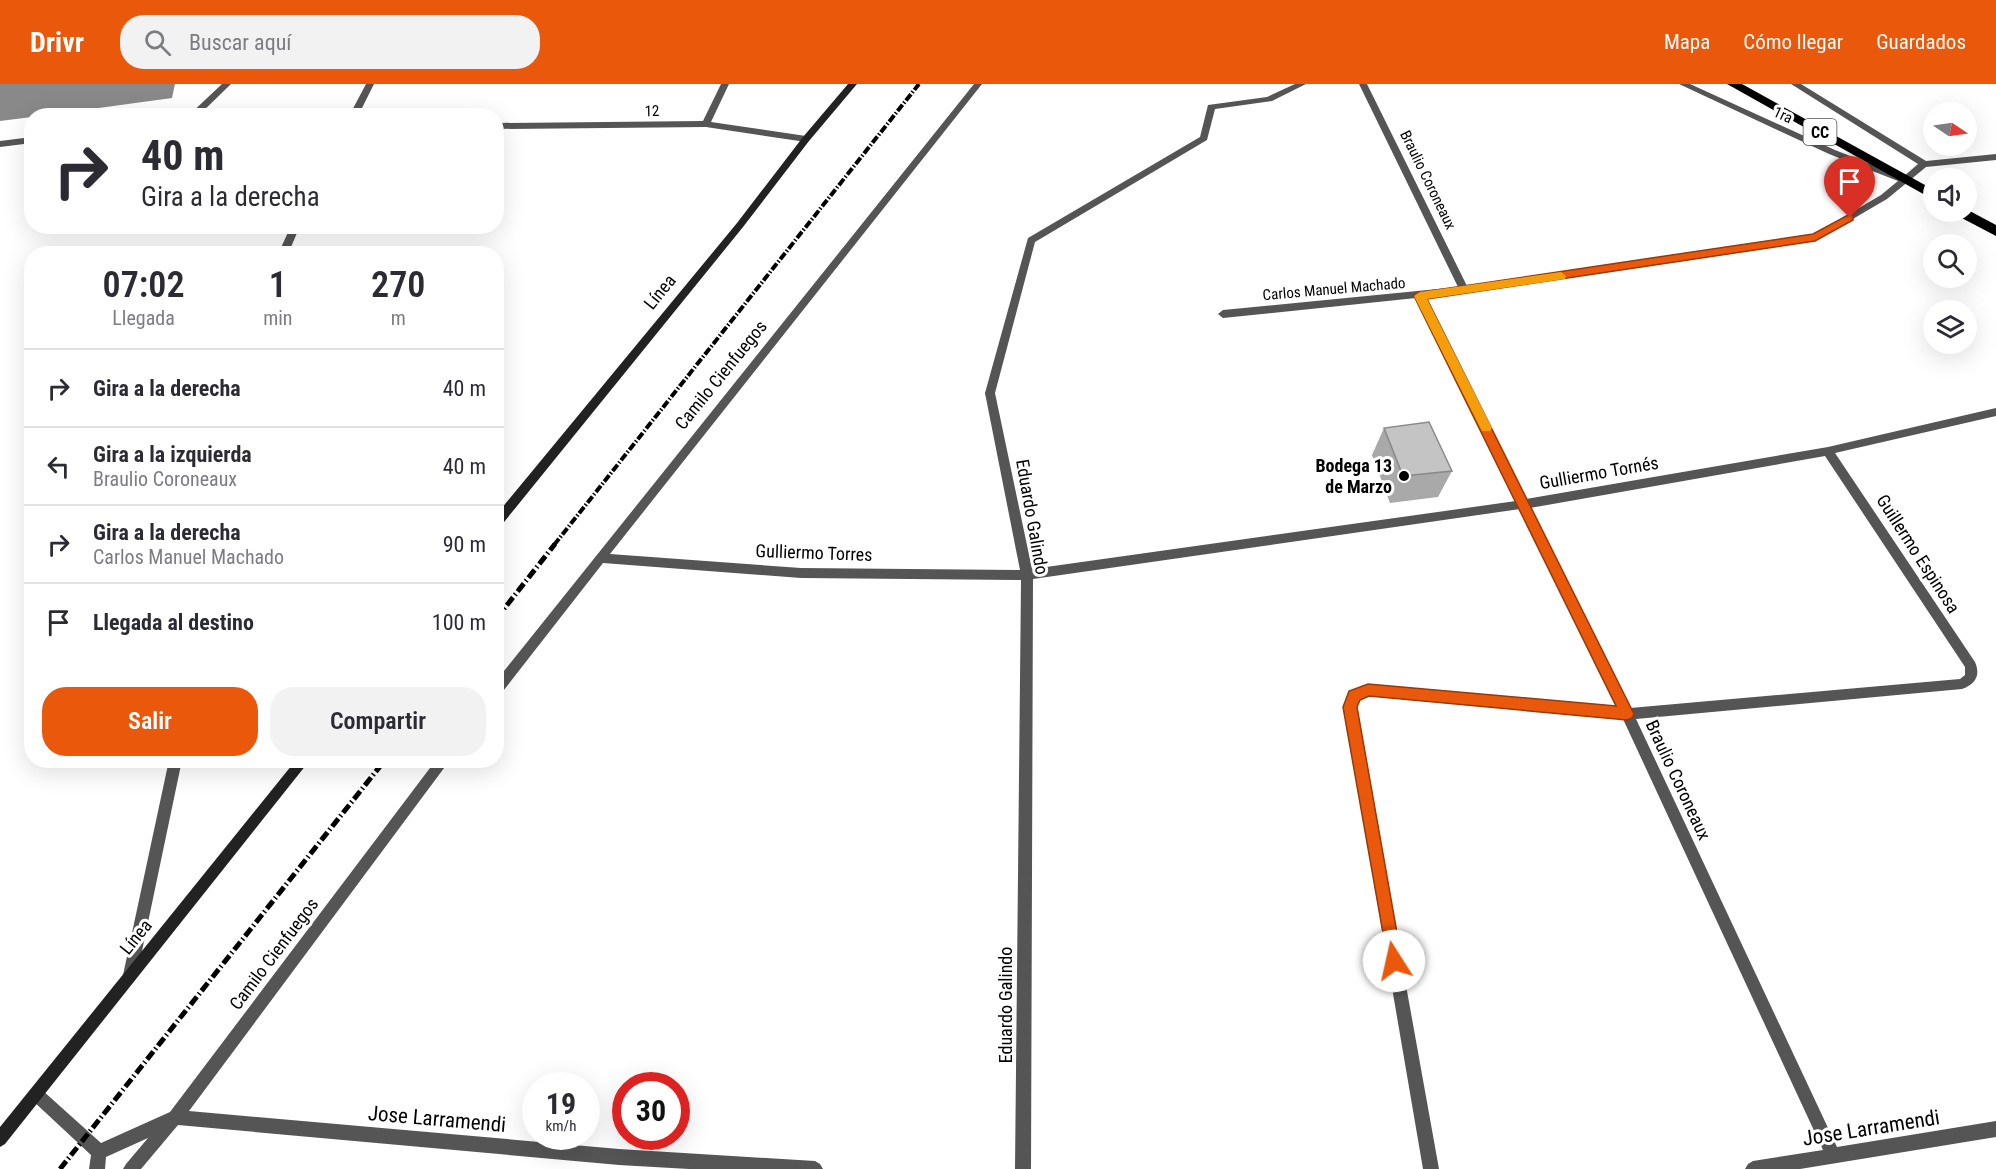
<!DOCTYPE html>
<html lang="es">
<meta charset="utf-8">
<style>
:root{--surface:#fff;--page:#f2f2f3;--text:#2b2b33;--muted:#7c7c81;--line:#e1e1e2;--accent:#ea580c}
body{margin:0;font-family:"Roboto Condensed",sans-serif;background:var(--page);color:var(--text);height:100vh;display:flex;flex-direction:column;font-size:22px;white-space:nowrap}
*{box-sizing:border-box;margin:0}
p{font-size:20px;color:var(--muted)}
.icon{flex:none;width:33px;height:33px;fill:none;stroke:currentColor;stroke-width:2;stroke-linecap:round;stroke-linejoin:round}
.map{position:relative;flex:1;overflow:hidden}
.sheet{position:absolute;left:24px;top:162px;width:480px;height:522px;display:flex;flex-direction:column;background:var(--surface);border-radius:24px;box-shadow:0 6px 24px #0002}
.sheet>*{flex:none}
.hud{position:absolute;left:24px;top:24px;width:480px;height:126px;border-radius:24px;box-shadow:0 6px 24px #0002;background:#fff;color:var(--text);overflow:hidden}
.needle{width:39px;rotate:103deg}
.buttons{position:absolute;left:1923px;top:18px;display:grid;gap:12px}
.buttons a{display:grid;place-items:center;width:54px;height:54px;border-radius:50%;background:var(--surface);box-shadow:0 6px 24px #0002;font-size:30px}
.speed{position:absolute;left:522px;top:988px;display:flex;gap:12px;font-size:30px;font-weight:700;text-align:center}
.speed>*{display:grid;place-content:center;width:78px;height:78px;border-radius:50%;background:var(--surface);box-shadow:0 6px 24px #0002;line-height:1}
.speed small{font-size:15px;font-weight:400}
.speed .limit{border:9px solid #d22;background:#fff;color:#111}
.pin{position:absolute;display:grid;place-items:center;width:51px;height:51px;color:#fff;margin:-62px -26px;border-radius:50% 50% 50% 0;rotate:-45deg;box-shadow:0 0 6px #0007}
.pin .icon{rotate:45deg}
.me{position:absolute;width:66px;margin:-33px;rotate:350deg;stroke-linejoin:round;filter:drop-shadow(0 0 4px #0008)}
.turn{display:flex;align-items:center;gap:21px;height:126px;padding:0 18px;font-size:27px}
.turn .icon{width:78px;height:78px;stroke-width:2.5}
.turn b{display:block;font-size:42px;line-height:51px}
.eta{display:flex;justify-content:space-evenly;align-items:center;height:102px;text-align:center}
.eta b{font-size:36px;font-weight:600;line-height:42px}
.button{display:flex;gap:12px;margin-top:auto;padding:12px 18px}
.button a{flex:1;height:69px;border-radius:24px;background:var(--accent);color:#fff;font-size:24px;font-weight:600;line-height:69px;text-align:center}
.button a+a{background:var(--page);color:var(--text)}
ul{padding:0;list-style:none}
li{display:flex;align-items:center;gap:18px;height:78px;padding:0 18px;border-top:2px solid var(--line)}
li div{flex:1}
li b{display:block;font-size:22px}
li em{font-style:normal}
header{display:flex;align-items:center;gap:36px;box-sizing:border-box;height:84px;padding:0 30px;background:var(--accent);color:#fff}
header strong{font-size:28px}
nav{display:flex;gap:33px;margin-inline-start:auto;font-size:21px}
.search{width:420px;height:54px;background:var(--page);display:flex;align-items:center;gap:15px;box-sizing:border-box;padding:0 21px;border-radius:24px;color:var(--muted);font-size:22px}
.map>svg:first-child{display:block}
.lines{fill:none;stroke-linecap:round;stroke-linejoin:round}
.lane{fill:#555;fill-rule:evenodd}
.street{fill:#555;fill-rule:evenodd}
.secondary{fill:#222;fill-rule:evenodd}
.highway{fill:#000;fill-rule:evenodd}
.rail-far1{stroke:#000;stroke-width:4;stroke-dasharray:8 2 1.5 2;stroke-linecap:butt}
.rail{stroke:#000;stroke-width:5;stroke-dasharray:10 3 1.5 3;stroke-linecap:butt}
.wall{fill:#a9a9a9}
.shaded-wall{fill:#898989}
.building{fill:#c4c4c4;stroke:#898989;stroke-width:1.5}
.route{fill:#ea580c;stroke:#983908;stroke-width:1.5}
.slow{fill:#f59e0b}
.poi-dot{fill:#000;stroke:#fff;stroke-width:2}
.labels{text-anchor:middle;stroke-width:6;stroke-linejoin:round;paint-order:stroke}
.far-street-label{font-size:15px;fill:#000;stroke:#fff}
.shield{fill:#fff;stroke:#4c4c4c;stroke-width:1.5}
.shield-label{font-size:16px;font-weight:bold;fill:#000}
.street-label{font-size:18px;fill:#000;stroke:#fff}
.poi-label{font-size:18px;font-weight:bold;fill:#000;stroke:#fff;text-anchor:end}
.near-street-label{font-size:21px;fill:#000;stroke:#fff}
</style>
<header>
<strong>Drivr</strong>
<div class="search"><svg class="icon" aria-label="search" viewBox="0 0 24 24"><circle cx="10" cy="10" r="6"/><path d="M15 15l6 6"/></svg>Buscar aquí</div>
<nav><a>Mapa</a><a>Cómo llegar</a><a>Guardados</a></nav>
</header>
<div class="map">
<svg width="1996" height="1085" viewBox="0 0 1996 1085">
<rect width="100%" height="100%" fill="#fff"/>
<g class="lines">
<g class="lane">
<polygon points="222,0 231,0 198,32 188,32"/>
<polygon points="1295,0 1306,0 1272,17 1215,25 1207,56 1035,158 995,309 994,312 986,312 985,309 1028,154 1200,53 1208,21 1267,13"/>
<polygon points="32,53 32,59 0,63 0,57"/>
</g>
<g class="street">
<polygon points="366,0 374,0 358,32 349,32"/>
<polygon points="721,0 729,0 711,38 806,52 810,55 806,58 706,43 496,45 496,39 703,37"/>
<path d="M974,0H982L610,470L801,484L1020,486L985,309L990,305L995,309L1032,485L1516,417L1416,214L1223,234L1218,230L1223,226L1458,203L1359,0H1367L1467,202L1813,151L1881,111L1898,97L1829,70L1679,0H1690L1835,66L1903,93L1918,80L1791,0H1801L1926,77L1996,70V76L1926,83L1887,115L1815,157L1464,209L1426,213L1526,415L1828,363L1996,324V332L1835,369L1975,578C1981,592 1975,600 1962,605L1636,635L1837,1063L1996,1037V1053L1800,1085H1745L1748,1080L1753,1077L1823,1066L1623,635L1369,612L1359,616L1356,623L1439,1085H1423L1344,623L1350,608L1369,600L1617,623L1520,425L1033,495L1031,1085H1015L1021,496L801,494L603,479L500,611L496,612V597ZM1825,372L1965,583V591L1960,595L1630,624L1530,424Z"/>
<polygon points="291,142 300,142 288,170 278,170"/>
<polygon points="169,676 182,676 137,891 135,896 130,898 125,896 123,891"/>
<polygon points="436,676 450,676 189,1027 619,1065 815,1077 820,1080 823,1085 689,1085 619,1081 178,1041 141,1085 123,1085 126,1080 148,1054 106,1073 105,1085 89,1085 91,1071 32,1016 29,1011 32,1006 37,1003 42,1006 101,1059 170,1028"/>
</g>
<g class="secondary">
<polygon points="848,0 857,0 809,57 743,143 500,443 496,444 496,431 737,139 803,53"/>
<polygon points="296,676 310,676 5,1060 0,1063 0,1043"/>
</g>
<g class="highway">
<polygon points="1727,0 1742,0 1934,106 1934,116"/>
<polygon points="1966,125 1996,141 1996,152 1956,131 1954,128 1966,128"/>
</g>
<polyline class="rail-far1" points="554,461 919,0"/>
<g class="rail">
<polyline points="496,535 555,460"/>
<polyline points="60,1085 385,676"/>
</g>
</g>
<polygon class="wall" points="1384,344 1452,387 1438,413 1390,419 1372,371"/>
<polygon class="shaded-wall" points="0,0 175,0 172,14 40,32 32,32 32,33 0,37"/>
<polygon class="building" points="1429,338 1452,387 1403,392 1384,344"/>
<polygon class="route" points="1850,130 1853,131 1853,136 1815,157 1427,215 1634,630 1632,634 1627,636 1369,612 1360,616 1357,623 1402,877 1400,883 1394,885 1389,883 1343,623 1349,607 1368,600 1616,622 1414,212 1416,209 1813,150"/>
<polygon class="slow" points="1561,188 1566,192 1565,195 1427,215 1492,344 1490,347 1482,347 1414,212 1420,208"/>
<circle class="poi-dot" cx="1404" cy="392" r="6"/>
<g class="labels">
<g class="far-street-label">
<text transform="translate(652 27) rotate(-1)" y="5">12</text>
<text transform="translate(1783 31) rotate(25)" y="5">1ra</text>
<text transform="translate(1428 96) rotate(64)" y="5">Braulio Coroneaux</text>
<text transform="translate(1334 205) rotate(-5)" y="5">Carlos Manuel Machado</text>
</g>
<rect class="shield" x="1803.5" y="35" width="33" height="26" rx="4.5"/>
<g class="shield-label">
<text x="1820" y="54">CC</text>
</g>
<g class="street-label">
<text transform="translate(660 208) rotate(-51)" y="6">Línea</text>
<text transform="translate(721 291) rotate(-51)" y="6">Camilo Cienfuegos</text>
<text transform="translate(1599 389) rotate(-10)" y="6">Gulliermo Tornés</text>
<text transform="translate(1032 433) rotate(80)" y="6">Eduardo Galindo</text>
<text transform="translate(814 469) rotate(2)" y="6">Gulliermo Torres</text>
<text transform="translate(1918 470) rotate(57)" y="6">Guillermo Espinosa</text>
<text transform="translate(1678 696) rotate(65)" y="6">Braulio Coroneaux</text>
<text transform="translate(136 853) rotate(-51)" y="6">Línea</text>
<text transform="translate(274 870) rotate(-53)" y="6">Camilo Cienfuegos</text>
<text transform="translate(1006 921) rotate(-90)" y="6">Eduardo Galindo</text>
</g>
<g class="poi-label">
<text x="1392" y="388">Bodega 13<tspan x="1392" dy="21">de Marzo</tspan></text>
</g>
<g class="near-street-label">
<text transform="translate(437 1035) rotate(5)" y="7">Jose Larramendi</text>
<text transform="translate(1871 1044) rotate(-9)" y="7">Jose Larramendi</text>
</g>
</g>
</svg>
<div class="buttons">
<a><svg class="needle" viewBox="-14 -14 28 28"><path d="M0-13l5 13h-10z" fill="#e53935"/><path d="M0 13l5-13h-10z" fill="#7c7c81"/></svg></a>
<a><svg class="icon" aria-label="sound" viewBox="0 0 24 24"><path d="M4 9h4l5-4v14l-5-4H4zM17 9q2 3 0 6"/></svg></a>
<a><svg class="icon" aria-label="search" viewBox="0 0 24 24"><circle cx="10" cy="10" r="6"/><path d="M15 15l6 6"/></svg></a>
<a><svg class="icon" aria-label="layers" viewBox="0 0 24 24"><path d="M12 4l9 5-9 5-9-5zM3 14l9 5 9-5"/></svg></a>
</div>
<div class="speed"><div>19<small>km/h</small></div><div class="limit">30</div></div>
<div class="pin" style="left:1850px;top:134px;background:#d93025"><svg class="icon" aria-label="arrive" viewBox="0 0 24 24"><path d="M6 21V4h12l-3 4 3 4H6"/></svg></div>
<svg class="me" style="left:1394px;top:877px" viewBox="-20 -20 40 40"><circle r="19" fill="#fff"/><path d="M0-13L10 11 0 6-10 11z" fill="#ea580c"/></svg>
<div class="hud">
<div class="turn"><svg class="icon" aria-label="right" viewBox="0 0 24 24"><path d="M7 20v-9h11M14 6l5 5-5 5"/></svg><div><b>40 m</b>Gira a la derecha</div></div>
</div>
<section class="sheet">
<div class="eta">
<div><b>07:02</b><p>Llegada</p></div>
<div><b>1</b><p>min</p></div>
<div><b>270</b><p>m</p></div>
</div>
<ul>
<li><svg class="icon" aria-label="right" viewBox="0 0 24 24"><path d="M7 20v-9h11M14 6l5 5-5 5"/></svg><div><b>Gira a la derecha</b></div><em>40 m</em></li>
<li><svg class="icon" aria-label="left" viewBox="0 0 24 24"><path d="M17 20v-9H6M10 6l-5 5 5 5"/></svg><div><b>Gira a la izquierda</b><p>Braulio Coroneaux</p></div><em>40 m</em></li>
<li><svg class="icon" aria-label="right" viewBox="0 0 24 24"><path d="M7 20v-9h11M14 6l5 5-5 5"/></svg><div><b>Gira a la derecha</b><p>Carlos Manuel Machado</p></div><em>90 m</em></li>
<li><svg class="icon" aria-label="arrive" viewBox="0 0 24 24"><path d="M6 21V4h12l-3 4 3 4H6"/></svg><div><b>Llegada al destino</b></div><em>100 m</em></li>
</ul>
<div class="button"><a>Salir</a><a>Compartir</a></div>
</section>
</div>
